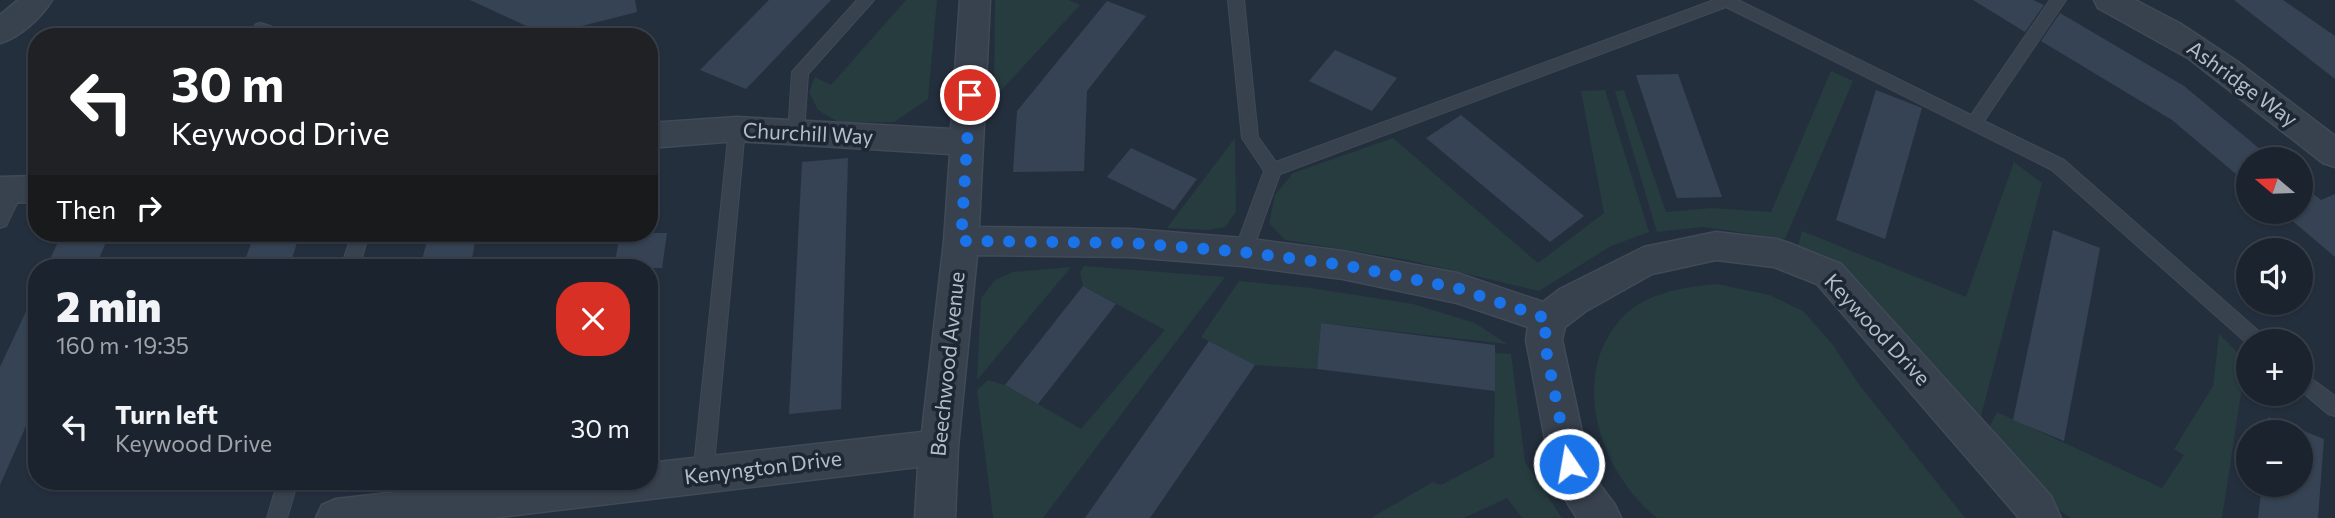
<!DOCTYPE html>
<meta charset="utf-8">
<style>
:root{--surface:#1b232e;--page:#242b36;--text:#f1f3f6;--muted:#a0a4aa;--line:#39404a}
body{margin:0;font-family:Commissioner,sans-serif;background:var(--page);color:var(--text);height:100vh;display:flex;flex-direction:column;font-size:26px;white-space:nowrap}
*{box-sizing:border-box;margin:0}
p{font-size:23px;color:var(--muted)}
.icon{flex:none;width:38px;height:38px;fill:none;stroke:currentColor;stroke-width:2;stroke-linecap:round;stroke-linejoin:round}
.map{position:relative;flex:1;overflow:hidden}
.drawer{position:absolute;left:28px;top:259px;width:630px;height:231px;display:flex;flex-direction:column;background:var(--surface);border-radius:28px;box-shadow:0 2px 5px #0004,0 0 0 2px var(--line)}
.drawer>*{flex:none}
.guide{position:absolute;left:28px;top:28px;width:630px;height:214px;border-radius:28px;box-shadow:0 2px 5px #0004,0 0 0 2px var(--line);background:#202124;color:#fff;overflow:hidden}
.needle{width:46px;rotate:289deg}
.controls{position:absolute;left:2236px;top:147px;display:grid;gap:14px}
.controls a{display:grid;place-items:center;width:77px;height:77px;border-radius:50%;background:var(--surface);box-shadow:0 2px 5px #0004,0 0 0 2px var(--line);font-size:35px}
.pin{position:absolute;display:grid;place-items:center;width:60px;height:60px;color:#fff;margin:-30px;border:4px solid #fff;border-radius:50%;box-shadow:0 2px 7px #0007}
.me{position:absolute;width:77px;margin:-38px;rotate:348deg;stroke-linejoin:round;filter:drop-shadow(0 0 5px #0008)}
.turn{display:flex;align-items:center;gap:24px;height:147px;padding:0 28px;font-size:32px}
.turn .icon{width:91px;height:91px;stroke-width:2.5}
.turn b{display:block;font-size:49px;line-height:60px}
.then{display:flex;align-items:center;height:66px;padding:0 28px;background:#0003;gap:14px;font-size:26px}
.round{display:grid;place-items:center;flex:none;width:74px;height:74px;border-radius:28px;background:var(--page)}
.summary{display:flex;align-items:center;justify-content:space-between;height:119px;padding:0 28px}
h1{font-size:42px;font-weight:800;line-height:52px}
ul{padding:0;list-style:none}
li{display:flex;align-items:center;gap:21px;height:98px;padding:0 28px}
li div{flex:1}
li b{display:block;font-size:26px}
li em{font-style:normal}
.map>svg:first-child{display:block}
.green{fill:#263c3f}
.building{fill:#364354}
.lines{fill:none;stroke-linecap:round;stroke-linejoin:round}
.lane-casing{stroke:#414a57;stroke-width:2}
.street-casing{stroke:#414a57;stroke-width:3}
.lane{fill:#38414e;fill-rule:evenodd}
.street{fill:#38414e;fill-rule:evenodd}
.route{stroke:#1a73e8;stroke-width:12;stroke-dasharray:0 21.6}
.labels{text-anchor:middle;stroke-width:7;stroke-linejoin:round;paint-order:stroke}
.street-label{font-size:21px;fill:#b4bcc9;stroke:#1d2633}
</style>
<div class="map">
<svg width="2335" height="518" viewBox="0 0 2335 518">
<rect width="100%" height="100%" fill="#242f3e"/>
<g class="green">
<polygon points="906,0 937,0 928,99 894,122 840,123 818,110 809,92 815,77 831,85"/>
<polygon points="995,0 1069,0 1080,5 994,98"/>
<polygon points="1831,71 1853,81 1785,239 1704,227 1657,232 1615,91 1624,90 1666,212 1712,208 1771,212"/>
<polygon points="1605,90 1649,232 1611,246 1539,291 1408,260 1285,240 1269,223 1275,195 1293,173 1393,138 1538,263 1604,213 1581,91"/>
<polygon points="1235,138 1236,212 1225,227 1207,230 1167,228"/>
<polygon points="2014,162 2042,183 1981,416 1852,276 1798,246 1802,231 1966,297"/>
<polygon points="1084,266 1225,277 1043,518 993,518 977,390 988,380 1005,385 1081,429 1165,330 1083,286 1080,272"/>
<polygon points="1071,267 977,380 981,298 995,280 1013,272"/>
<polygon points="1239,281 1311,288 1413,304 1475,323 1507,344 1321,323 1317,369 1255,365 1201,337"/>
<path d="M1717,284L1769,295L1803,311L1833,345L1858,383L1965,518H1657C1602,474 1568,381 1619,321C1642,293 1684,287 1717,284Z"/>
<polygon points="2219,334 2246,361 2222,518 2070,518 2054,506 1988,430 1997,412 2162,488 2184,455 2174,449 2213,386"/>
<polygon points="1495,353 1511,354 1525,462 1562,518 1522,518 1507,498 1464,518 1371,518 1433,482 1441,485 1494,457"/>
</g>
<g class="building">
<polygon points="470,0 635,0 637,12 546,35"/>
<polygon points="769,0 831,0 746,89 700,70"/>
<polygon points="1973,0 2033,0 2044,5 2025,32"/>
<polygon points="2234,0 2283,0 2335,36 2335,79"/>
<polygon points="1107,1 1146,16 1087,91 1084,171 1013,172 1017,111"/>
<polygon points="2060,13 2184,86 2272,159 2249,159 2249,185 2172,120 2041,41"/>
<polygon points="1335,50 1397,78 1372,111 1309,81"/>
<polygon points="1678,74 1722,197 1677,198 1636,75"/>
<polygon points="1876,90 1922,108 1885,239 1836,220"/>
<polygon points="1461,115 1584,216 1550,242 1426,138"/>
<polygon points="1131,148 1197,179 1174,210 1107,177"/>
<polygon points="848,158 841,409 789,414 802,162"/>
<polygon points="2301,184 2321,200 2335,194 2335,257 2282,212 2301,212"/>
<polygon points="2053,230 2100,248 2064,441 2013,420"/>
<polygon points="62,233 110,233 95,268 46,268"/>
<polygon points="255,233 300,233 289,268 242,268"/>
<polygon points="429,233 477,233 470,268 420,268"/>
<polygon points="620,233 667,233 662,268 614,268"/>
<polygon points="1083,286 1116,304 1038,404 1005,385"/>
<polygon points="37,288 37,401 0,485 0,367"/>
<polygon points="1321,323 1495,345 1495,391 1317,369"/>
<polygon points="1209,341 1255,365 1150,518 1085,518"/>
<polygon points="2268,417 2324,439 2318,518 2258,518 2262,485 2301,485 2301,432 2267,432"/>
</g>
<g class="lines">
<defs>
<g id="lane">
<polygon points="857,0 874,0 808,74 804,133 796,139 790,137 788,133 792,72"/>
<polygon points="1228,0 1244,0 1258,137 1276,162 1714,0 1738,0 1971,115 2050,0 2066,0 1984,121 2064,160 2263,335 2266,341 2249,341 2249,345 2052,170 1726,7 1280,174 1252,252 1249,257 1237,257 1234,252 1264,171 1242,138"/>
<polygon points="261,23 291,33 294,37 269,37 256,32 253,28 256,24"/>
<polygon points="737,123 745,129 713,475 710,481 703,484 696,481 693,475 729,129"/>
<polygon points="15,184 21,186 23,191 6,226 0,228 0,204 9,186"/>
<polygon points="352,233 369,233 359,268 341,268"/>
<polygon points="2301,371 2335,396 2335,416 2328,414 2301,391"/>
<polygon points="278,481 298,481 287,518 267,518"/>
</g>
<g id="street">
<path d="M18,0H52C42,17 19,38 0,43V15Z"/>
<polygon points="960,0 990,0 979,227 1131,229 1243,238 1343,251 1457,273 1543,302 1560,289 1644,247 1716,232 1777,239 1789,243 1841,264 2051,496 2061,518 2019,518 1817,284 1774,267 1716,260 1652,274 1586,311 1565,327 1562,340 1591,473 1615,505 1621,518 1577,518 1553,480 1526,340 1528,327 1457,303 1343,279 1243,266 1131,257 977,255 958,447 955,518 915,518 918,467 491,518 316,518 322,505 336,499 493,481 649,481 649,463 922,432 944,241 950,154 737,141 649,148 649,123 737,117 951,129"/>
<polygon points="2094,0 2135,0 2181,24 2238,62 2335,136 2335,167 2323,163 2188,58 2098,8"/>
<polygon points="37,176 37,202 0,203 0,177"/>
</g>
</defs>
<use href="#lane" class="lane-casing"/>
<use href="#street" class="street-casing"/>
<use href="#lane" class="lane"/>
<use href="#street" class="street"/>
</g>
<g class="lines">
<polyline class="route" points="970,95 961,241 1131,243 1243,252 1343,265 1457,288 1548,319 1544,340 1569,464"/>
</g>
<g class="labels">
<g class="street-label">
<text transform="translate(2242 84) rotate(36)" y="7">Ashridge Way</text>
<text transform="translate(808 134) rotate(3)" y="7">Churchill Way</text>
<text transform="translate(1877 330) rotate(47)" y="7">Keywood Drive</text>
<text transform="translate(948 364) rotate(-84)" y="7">Beechwood Avenue</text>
<text transform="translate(763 468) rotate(-7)" y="7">Kenyngton Drive</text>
</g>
</g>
</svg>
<div class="controls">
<a><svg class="needle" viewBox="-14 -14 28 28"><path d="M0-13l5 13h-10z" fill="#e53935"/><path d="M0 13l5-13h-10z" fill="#a0a4aa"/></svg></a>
<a><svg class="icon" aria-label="sound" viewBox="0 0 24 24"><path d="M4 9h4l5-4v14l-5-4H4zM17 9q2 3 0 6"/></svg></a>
<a>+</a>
<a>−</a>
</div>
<div class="pin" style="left:970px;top:95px;background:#d93025"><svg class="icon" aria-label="arrive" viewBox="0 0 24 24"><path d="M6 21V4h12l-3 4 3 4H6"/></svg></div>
<svg class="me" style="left:1569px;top:464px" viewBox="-20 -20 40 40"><circle r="17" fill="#1a73e8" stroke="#fff" stroke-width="3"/><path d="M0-11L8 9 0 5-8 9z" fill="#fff"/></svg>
<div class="guide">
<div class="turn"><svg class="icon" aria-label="left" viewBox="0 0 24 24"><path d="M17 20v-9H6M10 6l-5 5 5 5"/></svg><div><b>30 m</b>Keywood Drive</div></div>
<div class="then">Then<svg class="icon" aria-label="right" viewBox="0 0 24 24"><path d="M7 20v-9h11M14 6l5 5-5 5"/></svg></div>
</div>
<section class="drawer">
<div class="summary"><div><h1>2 min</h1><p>160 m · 19:35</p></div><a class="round" style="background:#d93025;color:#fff"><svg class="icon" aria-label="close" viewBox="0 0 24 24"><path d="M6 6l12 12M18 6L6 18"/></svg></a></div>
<ul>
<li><svg class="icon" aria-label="left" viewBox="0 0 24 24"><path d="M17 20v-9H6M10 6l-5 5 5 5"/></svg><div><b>Turn left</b><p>Keywood Drive</p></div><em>30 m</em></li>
</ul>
</section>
</div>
